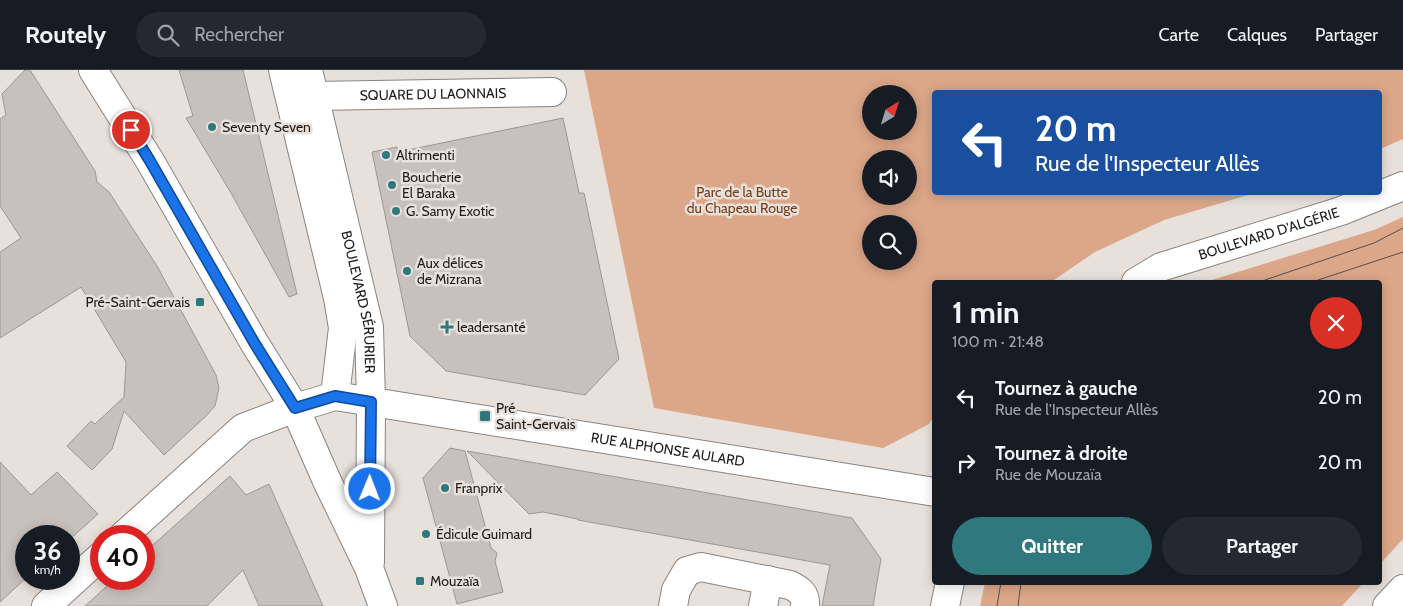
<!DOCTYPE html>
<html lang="fr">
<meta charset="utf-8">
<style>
:root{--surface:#171b24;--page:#242831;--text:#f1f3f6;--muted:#9ea1a6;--line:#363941;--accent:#2f787d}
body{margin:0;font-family:Cabin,sans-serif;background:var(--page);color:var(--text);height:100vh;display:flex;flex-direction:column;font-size:19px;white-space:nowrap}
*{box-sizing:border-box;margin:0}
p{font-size:16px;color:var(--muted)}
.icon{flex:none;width:28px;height:28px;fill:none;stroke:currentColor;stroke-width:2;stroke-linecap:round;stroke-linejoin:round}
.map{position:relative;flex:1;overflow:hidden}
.details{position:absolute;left:932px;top:210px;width:450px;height:305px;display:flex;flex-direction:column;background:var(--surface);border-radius:5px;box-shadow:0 2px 12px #0003}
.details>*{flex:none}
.hud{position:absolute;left:932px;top:20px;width:450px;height:105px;border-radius:5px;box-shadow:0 2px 12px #0003;background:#1a4fa0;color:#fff;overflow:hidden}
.needle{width:32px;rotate:38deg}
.buttons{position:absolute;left:862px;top:15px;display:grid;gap:10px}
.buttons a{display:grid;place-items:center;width:55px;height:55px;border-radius:50%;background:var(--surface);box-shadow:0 2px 12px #0003;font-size:25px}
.speed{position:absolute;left:15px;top:455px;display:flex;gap:10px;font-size:25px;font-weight:700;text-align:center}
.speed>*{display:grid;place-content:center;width:65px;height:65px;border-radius:50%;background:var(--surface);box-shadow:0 2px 12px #0003;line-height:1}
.speed small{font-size:12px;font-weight:400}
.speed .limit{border:8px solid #d22;background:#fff;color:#111}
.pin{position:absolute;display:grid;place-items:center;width:42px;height:42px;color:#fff;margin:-21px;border:2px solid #fff;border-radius:50%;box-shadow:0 1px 5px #0007}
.me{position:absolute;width:55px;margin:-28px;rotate:1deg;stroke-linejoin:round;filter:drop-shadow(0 0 4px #0008)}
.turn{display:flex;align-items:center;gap:18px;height:105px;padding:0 20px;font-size:22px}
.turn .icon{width:65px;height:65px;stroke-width:2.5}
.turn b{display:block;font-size:35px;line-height:42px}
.round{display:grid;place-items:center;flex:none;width:52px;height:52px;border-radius:26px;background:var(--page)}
.summary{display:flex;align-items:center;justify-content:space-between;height:85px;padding:0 20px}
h1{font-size:30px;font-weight:800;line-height:38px}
.primary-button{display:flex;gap:10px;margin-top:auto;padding:10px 20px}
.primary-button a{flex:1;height:58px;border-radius:30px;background:var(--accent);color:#fff;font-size:20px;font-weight:800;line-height:58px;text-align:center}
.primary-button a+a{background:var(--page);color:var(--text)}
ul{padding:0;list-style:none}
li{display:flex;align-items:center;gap:15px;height:65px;padding:0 20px}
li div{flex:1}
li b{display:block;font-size:19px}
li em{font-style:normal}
header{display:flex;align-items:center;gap:30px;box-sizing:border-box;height:70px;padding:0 25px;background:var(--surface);border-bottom:1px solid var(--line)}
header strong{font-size:24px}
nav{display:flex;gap:28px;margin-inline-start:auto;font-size:18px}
.search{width:350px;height:45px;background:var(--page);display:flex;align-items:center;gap:12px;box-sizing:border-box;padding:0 18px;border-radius:28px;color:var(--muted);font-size:19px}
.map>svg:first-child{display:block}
.green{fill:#dca688;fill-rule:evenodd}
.building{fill:#c8c0bc;stroke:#9d9691}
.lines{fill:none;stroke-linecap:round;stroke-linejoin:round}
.minor-casing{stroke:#8b8480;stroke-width:30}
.major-casing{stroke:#8b8480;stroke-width:30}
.highway-casing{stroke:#8b8480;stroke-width:30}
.minor{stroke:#fff;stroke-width:28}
.major{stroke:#fff;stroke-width:28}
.highway{stroke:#fff;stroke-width:28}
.tram{stroke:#54504d;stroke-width:1}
.route-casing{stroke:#114b97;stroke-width:12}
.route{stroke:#1a73e8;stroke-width:9}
.poi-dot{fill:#2f787d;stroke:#e8e0db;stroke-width:2}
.labels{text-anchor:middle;stroke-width:5;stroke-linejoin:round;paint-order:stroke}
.street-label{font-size:14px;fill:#201d1b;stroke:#e8e0db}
.poi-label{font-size:14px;fill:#201d1b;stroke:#e8e0db;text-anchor:start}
.park-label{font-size:14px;fill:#773e17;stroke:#e8e0db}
</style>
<header>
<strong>Routely</strong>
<div class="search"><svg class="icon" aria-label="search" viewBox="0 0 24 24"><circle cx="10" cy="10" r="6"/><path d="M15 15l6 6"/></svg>Rechercher</div>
<nav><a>Carte</a><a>Calques</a><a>Partager</a></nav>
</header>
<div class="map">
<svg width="1403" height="536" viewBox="0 0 1403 536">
<rect width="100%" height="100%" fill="#e8e0db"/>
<g class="green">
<path d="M584,0H1403V69L1380,79V22H935V122L1255,123L1164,150L1095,182L1051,212H935V344L929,354L883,378L654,338ZM871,24H909V61H871ZM871,89H909V126H871ZM871,154H909V191H871Z"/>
<polygon points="1403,147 1403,469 1380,494 1380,212 1205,212 1374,160"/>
<polygon points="1020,513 1028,514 1029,512 1363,513 1342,536 980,536 985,513"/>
</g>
<g class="building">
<polygon points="25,0 30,0 95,101 97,112 109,122 157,196 216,305 219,318 215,336 206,346 164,385 124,341 112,379 92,400 67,376 91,351 95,354 124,327 126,292 81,217 0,268 0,182 21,168 0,136 0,49 6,45 2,24"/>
<polygon points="179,0 243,0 297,224 289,227 231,123 186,48 193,46"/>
<polygon points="563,48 579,123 584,123 619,289 585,325 446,301 410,266 372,82 397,77 398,82"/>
<polygon points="450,378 465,381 491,478 497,483 495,491 503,522 457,534 423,408"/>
<polygon points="467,381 852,448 881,489 873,536 822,536 830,495 578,450 578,449 543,442 529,444"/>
<polygon points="0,392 31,425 57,402 98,444 69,470 69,466 26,466 26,508 0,532"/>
<polygon points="230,406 246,425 269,414 323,536 259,536 243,500 207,536 85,536 115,509 144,509 144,483"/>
</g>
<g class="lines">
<defs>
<g id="minor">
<polyline points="93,0 150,91 255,274 295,338 327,411 369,498 383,536"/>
<polyline points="283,0 338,228 343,258 335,326"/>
<path id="s1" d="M308,0L369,257L371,332L370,492"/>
<path id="s2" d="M314,26L552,22"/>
<path id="s3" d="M123,466L243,358L295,338L335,326L935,422"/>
<polyline points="46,536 101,486"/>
<path d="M673,536L676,520L687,501L701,497L790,515C800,520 806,524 805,536"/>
<polyline points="763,536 768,510"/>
</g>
<g id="major">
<path id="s4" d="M1136,212L1161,197L1341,141L1403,116"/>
<polyline points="945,536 950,512"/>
</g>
<polyline id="highway" points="1387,536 1403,519"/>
</defs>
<use href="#minor" class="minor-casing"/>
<use href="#major" class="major-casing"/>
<use href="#highway" class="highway-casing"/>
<use href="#minor" class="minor"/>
<use href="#major" class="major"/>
<use href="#highway" class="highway"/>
<g class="tram">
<polyline points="1259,212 1374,173 1403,158"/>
<polyline points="1312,212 1403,182"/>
<polyline points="997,536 1001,512"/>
<polyline points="1018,536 1021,512"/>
</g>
</g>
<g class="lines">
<defs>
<polyline id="route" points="131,60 150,91 255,274 295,338 335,326 371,332 370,419"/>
</defs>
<use href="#route" class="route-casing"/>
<use href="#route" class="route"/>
</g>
<g class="poi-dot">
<circle cx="212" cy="57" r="5"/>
<circle cx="386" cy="85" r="5"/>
<circle cx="392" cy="115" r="5"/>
<circle cx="396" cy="141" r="5"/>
<circle cx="407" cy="201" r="5"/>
<rect x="195" y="227" width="10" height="10" rx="2.5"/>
<path d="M444.5 249.5h5v5h5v5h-5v5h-5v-5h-5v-5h5z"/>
<rect x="479" y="340" width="12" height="12" rx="2.5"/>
<circle cx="445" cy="418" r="5"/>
<circle cx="426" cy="464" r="5"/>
<rect x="415" y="506" width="10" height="10" rx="2.5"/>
</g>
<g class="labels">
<g class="street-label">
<text dy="5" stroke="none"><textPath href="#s2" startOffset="119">SQUARE DU LAONNAIS</textPath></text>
<text dy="5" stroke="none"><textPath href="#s4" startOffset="142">BOULEVARD D'ALGÉRIE</textPath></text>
<text dy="5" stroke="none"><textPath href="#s1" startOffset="238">BOULEVARD SÉRURIER</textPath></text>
<text dy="5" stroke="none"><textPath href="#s3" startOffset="596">RUE ALPHONSE AULARD</textPath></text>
</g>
<g class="poi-label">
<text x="222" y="62">Seventy Seven</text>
<text x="396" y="90">Altrimenti</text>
<text x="402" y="112">Boucherie<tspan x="402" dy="16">El Baraka</tspan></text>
<text x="406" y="146">G. Samy Exotic</text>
<text x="417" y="198">Aux délices<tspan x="417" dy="16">de Mizrana</tspan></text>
<text x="190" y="237" text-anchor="end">Pré-Saint-Gervais</text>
<text x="457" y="262">leadersanté</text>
<text x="496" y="343">Pré<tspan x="496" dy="16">Saint-Gervais</tspan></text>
<text x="455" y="423">Franprix</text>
<text x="436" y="469">Édicule Guimard</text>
<text x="430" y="516">Mouzaïa</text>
</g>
<g class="park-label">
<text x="742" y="127">Parc de la Butte<tspan x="742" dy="16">du Chapeau Rouge</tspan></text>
</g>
</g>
</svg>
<div class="buttons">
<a><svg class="needle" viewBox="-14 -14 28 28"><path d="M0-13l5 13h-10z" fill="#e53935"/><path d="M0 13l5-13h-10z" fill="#9ea1a6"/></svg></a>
<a><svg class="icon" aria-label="sound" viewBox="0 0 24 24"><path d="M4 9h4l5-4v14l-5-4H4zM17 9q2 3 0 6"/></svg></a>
<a><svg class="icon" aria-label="search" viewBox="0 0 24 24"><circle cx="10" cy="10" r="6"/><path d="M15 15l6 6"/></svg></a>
</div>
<div class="speed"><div>36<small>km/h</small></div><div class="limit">40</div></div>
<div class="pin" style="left:131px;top:60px;background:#d93025"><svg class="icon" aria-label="arrive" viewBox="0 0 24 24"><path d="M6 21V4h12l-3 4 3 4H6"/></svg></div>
<svg class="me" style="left:370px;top:419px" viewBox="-20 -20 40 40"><circle r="17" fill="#1a73e8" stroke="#fff" stroke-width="3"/><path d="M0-11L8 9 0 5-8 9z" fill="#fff"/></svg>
<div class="hud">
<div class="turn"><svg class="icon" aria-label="left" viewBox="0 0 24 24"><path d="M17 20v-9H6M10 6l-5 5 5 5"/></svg><div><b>20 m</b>Rue de l'Inspecteur Allès</div></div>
</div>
<section class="details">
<div class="summary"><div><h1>1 min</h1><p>100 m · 21:48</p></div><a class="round" style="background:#d93025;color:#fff"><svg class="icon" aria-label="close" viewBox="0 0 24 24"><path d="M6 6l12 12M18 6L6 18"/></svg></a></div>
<ul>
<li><svg class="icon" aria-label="left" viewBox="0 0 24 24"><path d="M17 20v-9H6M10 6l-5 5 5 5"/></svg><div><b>Tournez à gauche</b><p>Rue de l'Inspecteur Allès</p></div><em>20 m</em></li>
<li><svg class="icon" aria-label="right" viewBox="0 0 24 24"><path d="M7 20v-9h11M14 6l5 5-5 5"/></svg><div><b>Tournez à droite</b><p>Rue de Mouzaïa</p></div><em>20 m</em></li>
</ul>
<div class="primary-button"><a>Quitter</a><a>Partager</a></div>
</section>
</div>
